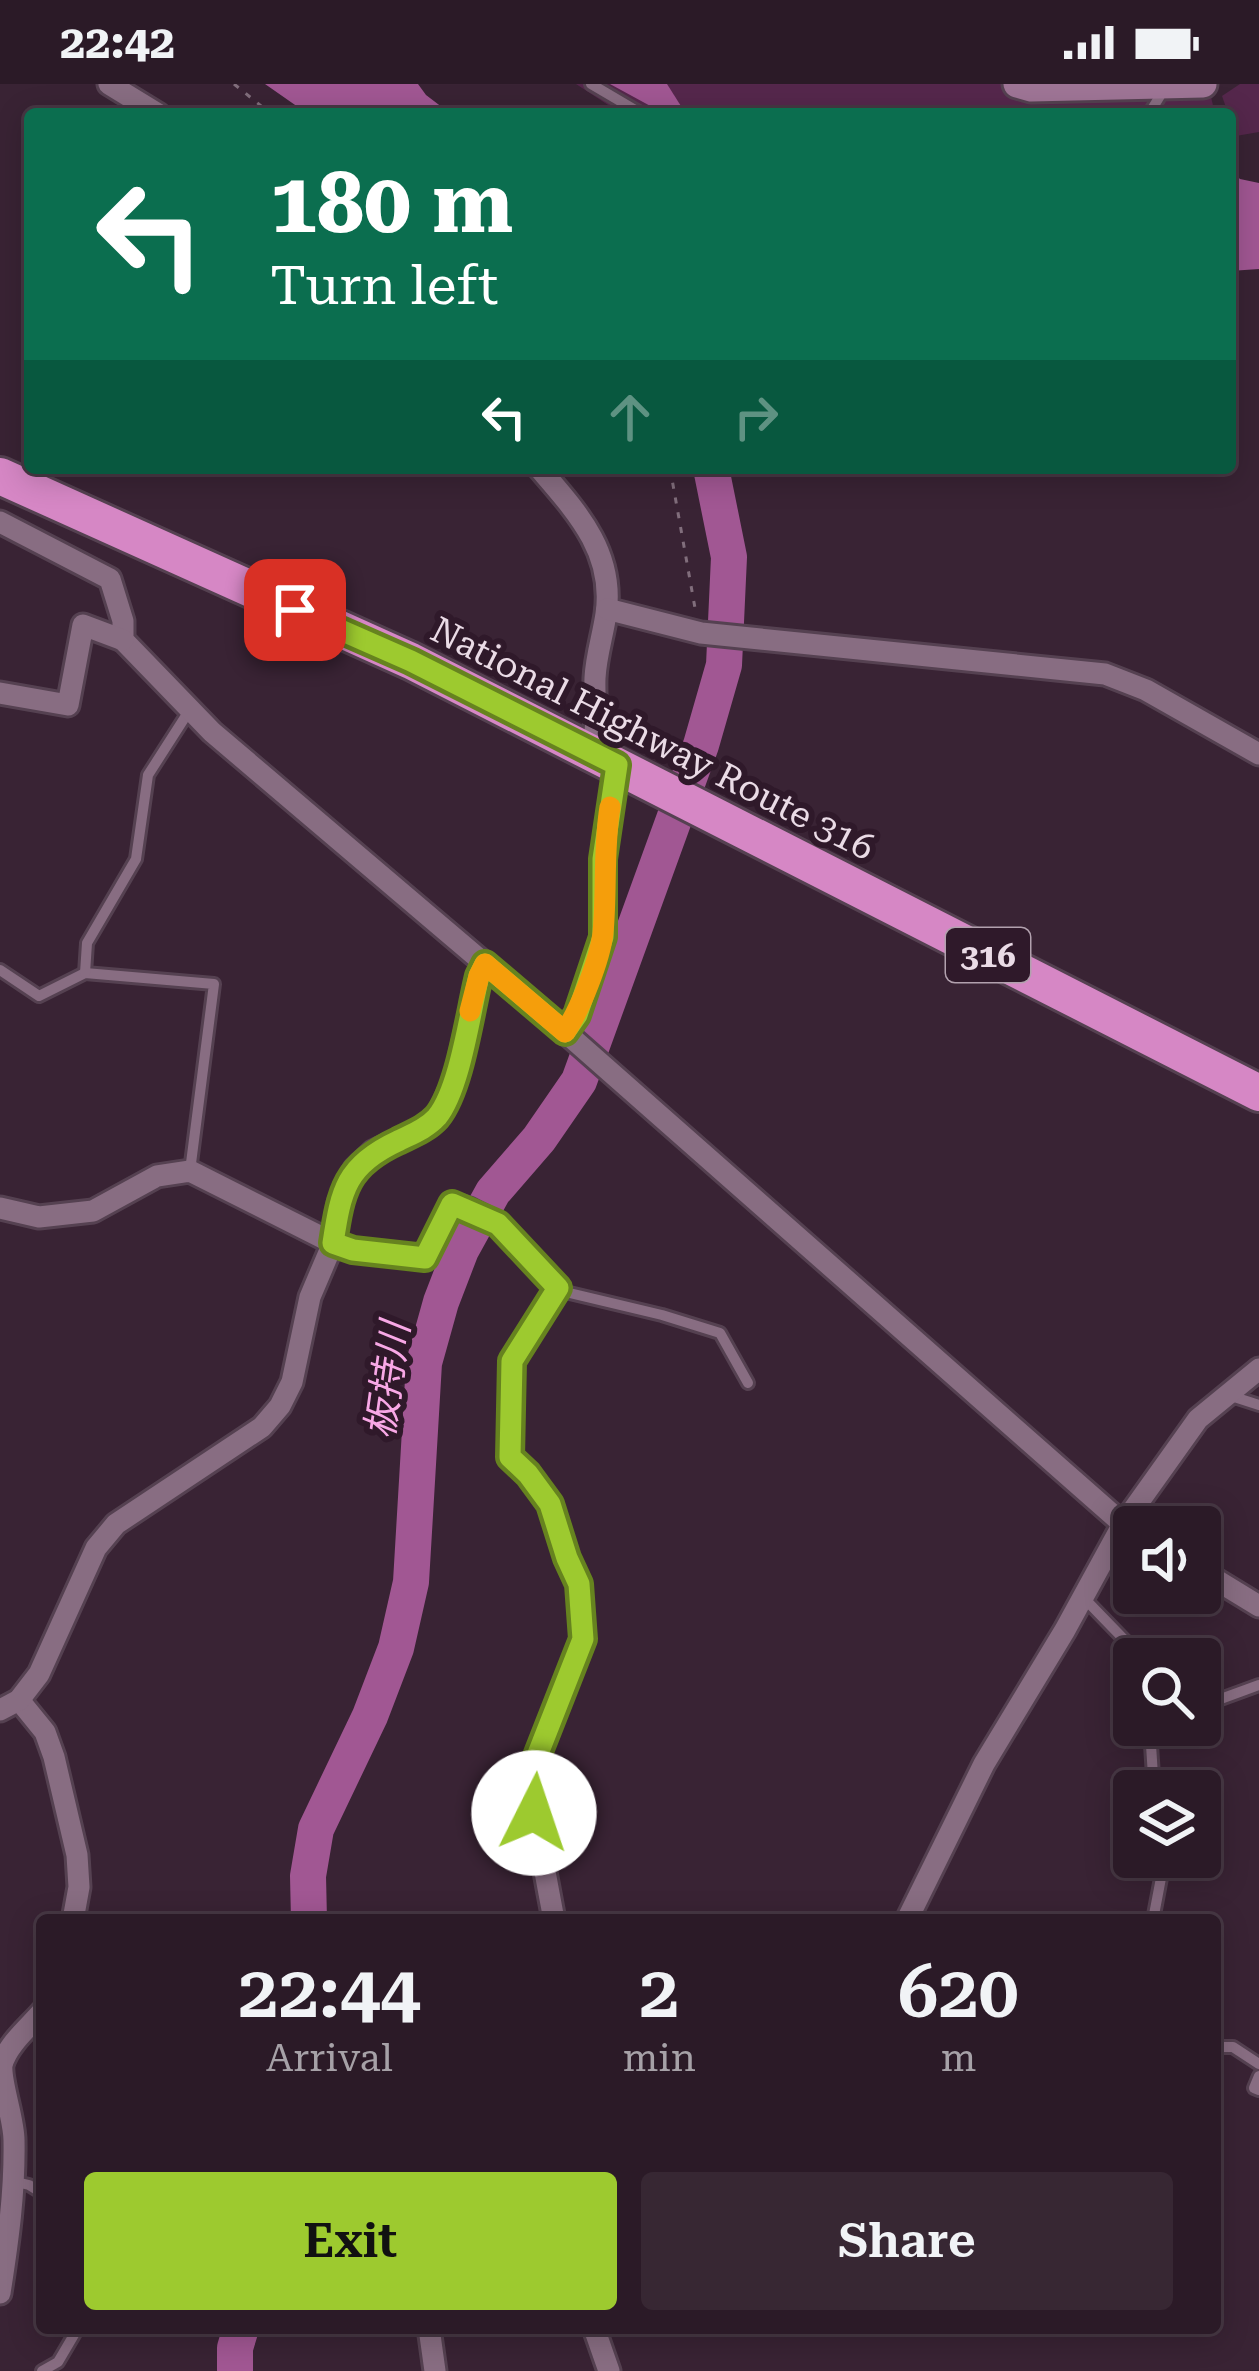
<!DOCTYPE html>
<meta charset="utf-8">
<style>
:root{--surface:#2b1a27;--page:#372733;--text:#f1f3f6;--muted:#a6a1a7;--line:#473844;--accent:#9dca2f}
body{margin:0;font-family:"Roboto Serif","Noto Sans JP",serif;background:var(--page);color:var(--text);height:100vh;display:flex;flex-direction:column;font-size:45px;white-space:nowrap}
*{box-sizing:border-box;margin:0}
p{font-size:39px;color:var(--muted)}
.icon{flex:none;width:66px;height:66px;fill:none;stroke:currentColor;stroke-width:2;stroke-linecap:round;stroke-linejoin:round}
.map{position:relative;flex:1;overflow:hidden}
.details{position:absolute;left:36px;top:1830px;width:1185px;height:420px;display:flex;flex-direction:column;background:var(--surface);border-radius:12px;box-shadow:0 6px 30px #0003,0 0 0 3px var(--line)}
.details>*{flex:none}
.banner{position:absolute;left:24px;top:24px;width:1212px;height:366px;border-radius:12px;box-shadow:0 6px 30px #0003,0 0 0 3px var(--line);background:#0b6e4f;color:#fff;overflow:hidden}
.tools{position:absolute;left:1113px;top:1422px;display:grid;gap:24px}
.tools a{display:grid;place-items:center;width:108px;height:108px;border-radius:12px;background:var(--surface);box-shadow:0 6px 30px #0003,0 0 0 3px var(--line);font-size:60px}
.pin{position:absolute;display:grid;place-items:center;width:102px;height:102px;color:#fff;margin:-51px;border-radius:24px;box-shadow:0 6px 18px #0006}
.me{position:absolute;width:132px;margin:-66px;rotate:4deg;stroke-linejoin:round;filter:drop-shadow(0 0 9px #0008)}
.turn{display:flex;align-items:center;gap:42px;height:252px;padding:0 48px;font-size:54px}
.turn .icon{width:156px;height:156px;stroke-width:2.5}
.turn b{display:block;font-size:84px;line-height:102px}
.lanes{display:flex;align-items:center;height:114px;padding:0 48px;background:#0003;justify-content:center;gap:60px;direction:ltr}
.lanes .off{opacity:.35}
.eta{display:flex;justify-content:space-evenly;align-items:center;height:204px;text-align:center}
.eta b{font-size:72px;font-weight:600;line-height:84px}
.primary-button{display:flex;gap:24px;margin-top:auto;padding:24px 48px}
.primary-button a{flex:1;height:138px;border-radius:12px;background:var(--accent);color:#111;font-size:48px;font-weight:600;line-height:138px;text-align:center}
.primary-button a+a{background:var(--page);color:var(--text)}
.status{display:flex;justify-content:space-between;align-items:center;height:84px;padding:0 60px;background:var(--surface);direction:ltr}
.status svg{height:33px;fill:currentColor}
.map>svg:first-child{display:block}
.green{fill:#55274c}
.water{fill:#a15793}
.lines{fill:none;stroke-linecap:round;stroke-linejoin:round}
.river{stroke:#a15793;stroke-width:36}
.lane-casing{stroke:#554151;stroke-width:16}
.street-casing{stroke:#554151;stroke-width:27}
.secondary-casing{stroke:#554151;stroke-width:33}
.highway-casing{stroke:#554151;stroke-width:42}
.path{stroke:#816e7c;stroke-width:3;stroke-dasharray:6 9;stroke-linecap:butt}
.lane{stroke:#886d82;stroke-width:10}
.street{stroke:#886d82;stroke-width:21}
.secondary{stroke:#9f7596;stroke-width:27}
.highway{stroke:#d687c5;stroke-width:36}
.route-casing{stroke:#66831f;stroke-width:30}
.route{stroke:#9dca2f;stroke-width:21}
.slow{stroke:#f59e0b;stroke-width:21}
.labels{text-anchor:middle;stroke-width:12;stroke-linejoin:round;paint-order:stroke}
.shield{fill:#2f192a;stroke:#b2a1ae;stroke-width:3}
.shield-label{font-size:33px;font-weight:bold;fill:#eadbe6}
.street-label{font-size:36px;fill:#eadbe6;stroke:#2f192a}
.water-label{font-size:39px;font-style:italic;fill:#f8a8e6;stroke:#2f192a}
</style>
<div class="status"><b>22:42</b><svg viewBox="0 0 49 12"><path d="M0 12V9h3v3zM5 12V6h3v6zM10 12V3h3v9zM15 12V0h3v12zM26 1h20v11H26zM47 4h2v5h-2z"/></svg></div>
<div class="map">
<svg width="1259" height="2287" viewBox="0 0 1259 2287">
<rect width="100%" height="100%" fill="#392334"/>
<g class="green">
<polygon points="576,0 1208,0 1215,30 622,30"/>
<polygon points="1240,0 1259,0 1259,48 1236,52 1222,12"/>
</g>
<g class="water">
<polygon points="265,0 418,0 426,11 451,30 308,30"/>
<polygon points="610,0 667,0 686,30 665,30"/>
<polygon points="1231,87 1240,95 1259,99 1259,185 1230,187"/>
</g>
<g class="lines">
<g class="river">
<polyline points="309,1836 308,1792 316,1745 370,1632 396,1564 411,1498 424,1279 441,1218 461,1166 493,1108 539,1055 579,997 701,661 724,581 729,473 711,384"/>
<polyline points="235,2287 235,2264 241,2244"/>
</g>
<defs>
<g id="lane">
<polyline points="591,0 642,30"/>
<polyline points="1149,30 1163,7"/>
<polyline points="0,886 39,912 85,889 214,900 190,1087"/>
<polyline points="85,889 87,859 136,775 148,691 189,627"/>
<polyline points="557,1206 662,1231 720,1249 748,1299"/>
<polyline points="1228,1311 1259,1321"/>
<polyline points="1083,1513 1143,1575"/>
<polyline points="1200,1617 1207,1620 1259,1601"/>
<polyline points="1154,1707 1151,1661 1159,1641"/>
<polyline points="1153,1836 1165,1773"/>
<polyline points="1215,1963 1233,1963 1259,1980"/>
<polyline points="1259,1992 1254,2004 1259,2006"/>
<polyline points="12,2097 29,2101 42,2109"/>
<polyline points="42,2287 58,2278 78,2244"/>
</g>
<g id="street">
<polyline points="109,0 158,30"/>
<path d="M539,384C576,427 615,468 606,530C603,551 596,572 595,594C594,618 599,644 591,667"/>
<polyline points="0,438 110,495 123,537 123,556 212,648 565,948 1123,1440 1134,1446"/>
<polyline points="607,525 701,549 1105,590 1146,606 1259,670"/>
<polyline points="0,609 68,621 83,541 123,556"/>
<polyline points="565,948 577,931 603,853 603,775 617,681"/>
<polyline points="0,1124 39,1133 93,1127 157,1092 190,1087 333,1159 353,1166 425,1174 452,1120 469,1125 498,1140 558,1204 512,1277 510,1374 528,1390 550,1420 567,1474 579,1500 583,1555 533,1685 534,1729 554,1836"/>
<polyline points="1200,1486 1259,1522"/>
<polyline points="19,1616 45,1648 54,1673 77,1771 79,1803 73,1836"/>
<polyline points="0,1626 19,1616 39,1590 96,1464 116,1440 262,1343 280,1322 292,1298 310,1213 333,1159 339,1119 355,1085 373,1068 422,1045 439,1030 455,996 479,892 485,880"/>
<polyline points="907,1836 984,1680 1065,1546 1123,1440 1198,1335 1259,1285"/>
<path d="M0,2209C8,2158 15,2108 14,2056C14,2035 0,1997 2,1981C7,1961 29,1943 42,1928"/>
<polyline points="429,2244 435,2287"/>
<polyline points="594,2244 609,2287"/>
</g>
<polyline id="secondary" points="1017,0 1031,4 1203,0"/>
<polyline id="highway" points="0,392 411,577 1259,1009"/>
</defs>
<use href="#lane" class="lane-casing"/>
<use href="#street" class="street-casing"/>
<use href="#secondary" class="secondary-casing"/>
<use href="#highway" class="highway-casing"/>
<g class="path">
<polyline points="234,0 271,30"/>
<polyline points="670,384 695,524"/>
</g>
<use href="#lane" class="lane"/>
<use href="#street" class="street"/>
<use href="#secondary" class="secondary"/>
<use href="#highway" class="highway"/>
</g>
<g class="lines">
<defs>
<path id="route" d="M295,526L411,577L617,681L603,775V853L577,931L565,948L485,880L479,892C470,928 460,1005 437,1033C426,1045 412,1050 398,1057C346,1081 341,1106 333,1159L353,1166L425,1174L452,1120L498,1140L558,1204L512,1277L510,1373L528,1390L550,1420L567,1474L579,1500L581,1528L583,1555L532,1685L534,1729"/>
</defs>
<use href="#route" class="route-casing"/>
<use href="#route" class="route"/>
<path class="slow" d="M470,927L479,892L485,880L565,948C580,926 600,875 603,849C607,806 603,766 610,723"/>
</g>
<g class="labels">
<rect class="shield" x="946" y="844" width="84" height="54" rx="9"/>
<g class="shield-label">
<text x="988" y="883">316</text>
</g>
<g class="street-label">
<text transform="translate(653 654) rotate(27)" y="13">National Highway Route 316</text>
</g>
<g class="water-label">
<text transform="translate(387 1296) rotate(-82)" y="14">板持川</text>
</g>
</g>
</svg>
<div class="tools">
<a><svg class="icon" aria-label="sound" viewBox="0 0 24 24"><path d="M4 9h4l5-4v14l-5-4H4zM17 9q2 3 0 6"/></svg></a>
<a><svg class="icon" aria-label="search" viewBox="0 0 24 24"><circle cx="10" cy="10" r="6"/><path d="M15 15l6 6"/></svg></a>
<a><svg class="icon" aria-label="layers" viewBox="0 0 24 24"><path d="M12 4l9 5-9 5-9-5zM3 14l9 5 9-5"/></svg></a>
</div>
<div class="pin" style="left:295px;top:526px;background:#d93025"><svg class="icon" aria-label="arrive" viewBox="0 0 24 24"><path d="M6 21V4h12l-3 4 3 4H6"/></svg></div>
<svg class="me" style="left:534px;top:1729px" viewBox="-20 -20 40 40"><circle r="19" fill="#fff"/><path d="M0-13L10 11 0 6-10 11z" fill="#9dca2f"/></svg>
<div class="banner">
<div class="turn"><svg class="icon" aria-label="left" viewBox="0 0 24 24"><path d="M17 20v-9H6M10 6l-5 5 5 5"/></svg><div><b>180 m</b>Turn left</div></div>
<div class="lanes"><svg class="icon" aria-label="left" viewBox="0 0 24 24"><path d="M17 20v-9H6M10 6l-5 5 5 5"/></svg><svg class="icon off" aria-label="ahead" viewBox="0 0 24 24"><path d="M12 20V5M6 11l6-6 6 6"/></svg><svg class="icon off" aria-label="right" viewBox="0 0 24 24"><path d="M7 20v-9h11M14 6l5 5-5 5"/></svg></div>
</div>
<section class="details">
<div class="eta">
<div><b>22:44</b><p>Arrival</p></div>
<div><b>2</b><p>min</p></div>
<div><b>620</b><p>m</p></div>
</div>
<div class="primary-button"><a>Exit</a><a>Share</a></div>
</section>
</div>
